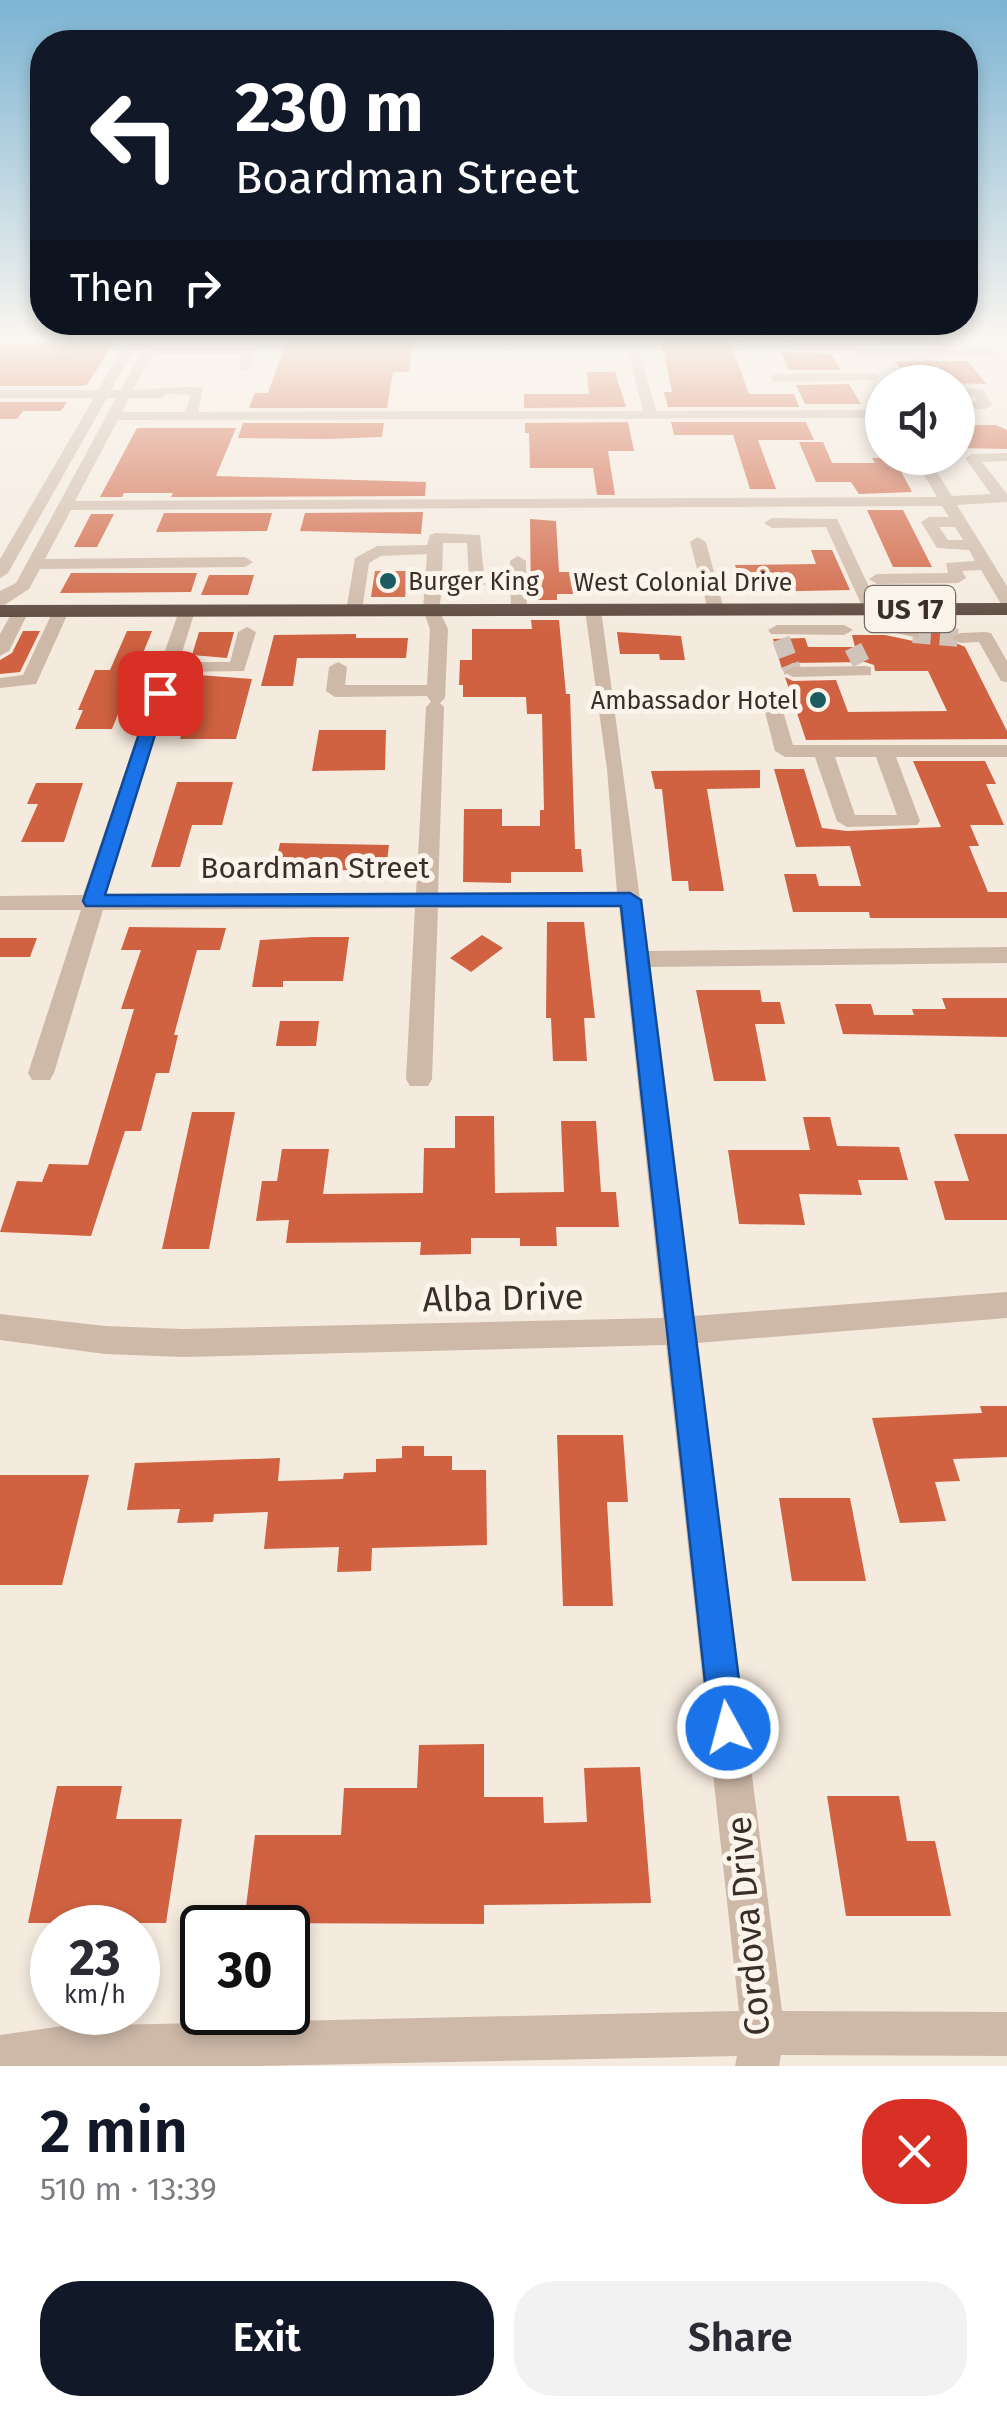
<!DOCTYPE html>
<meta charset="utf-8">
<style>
:root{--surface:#fff;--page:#f2f2f3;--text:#2b2b33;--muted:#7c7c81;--accent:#111827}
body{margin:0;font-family:"Fira Sans",sans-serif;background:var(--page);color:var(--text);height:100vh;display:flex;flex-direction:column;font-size:38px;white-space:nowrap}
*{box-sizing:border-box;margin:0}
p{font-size:32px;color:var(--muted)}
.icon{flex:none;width:55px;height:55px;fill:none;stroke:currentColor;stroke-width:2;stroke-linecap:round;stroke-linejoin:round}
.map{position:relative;height:2066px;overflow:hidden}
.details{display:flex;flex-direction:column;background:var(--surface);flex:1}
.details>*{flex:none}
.guide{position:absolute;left:30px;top:30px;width:948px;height:305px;border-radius:40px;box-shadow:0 5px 15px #0003;background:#111827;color:#fff;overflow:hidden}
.fabs{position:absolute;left:865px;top:365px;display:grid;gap:20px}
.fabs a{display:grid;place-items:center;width:110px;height:110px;border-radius:50%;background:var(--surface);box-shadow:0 5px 15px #0003;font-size:50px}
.speed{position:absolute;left:30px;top:1905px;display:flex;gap:20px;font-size:50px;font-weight:700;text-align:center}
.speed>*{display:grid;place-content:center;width:130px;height:130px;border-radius:50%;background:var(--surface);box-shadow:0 5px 15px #0003;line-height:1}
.speed small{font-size:25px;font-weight:400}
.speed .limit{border:5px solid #111;border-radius:15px;background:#fff;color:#111}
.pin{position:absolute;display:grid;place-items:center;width:85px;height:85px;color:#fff;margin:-42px;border-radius:20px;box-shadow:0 5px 15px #0006}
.me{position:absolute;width:110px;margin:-55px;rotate:353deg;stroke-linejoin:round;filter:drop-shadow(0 0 8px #0008)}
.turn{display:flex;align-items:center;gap:35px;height:210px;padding:0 40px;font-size:45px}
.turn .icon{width:130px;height:130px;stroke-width:2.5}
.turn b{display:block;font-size:70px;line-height:85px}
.then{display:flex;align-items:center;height:95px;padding:0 40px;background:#0003;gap:20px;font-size:38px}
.round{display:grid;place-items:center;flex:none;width:105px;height:105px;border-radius:40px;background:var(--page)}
.overview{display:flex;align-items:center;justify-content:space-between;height:170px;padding:0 40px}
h1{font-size:60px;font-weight:600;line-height:75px;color:var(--accent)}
.cta{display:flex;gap:20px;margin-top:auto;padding:20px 40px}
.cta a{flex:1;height:115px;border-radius:40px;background:var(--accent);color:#fff;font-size:40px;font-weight:600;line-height:115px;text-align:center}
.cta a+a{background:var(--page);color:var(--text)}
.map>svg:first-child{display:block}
.building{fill:#d06241}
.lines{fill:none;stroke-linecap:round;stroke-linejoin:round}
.minor-tunnel{stroke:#d0c4ba;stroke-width:18;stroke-dasharray:18 9;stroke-linecap:butt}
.minor{fill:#ceb9a8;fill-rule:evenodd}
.highway{fill:#5c483f;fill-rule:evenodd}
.route{fill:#1a73e8;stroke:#114b97;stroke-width:2.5}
.poi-dot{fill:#1a5c60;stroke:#fbf4eb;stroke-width:4}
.labels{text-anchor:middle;stroke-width:10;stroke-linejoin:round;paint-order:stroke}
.far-poi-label{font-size:25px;fill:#3b2e29;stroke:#fbf4eb;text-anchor:start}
.far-street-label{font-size:25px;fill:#3b2e29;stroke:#fbf4eb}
.shield{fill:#fbf4eb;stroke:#756963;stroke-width:2.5}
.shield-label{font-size:28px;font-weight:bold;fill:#3b2e29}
.street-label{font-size:30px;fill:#3b2e29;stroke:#fbf4eb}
.near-street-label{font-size:35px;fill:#3b2e29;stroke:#fbf4eb}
</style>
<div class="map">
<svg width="1007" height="2066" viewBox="0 0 1007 2066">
<rect width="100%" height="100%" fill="#f5eade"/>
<g class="building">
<polygon points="0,339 116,339 87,385 80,386 0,386"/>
<polygon points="287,339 414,339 409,372 393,372 387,408 249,408 255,393 268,393"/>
<polygon points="661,339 729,339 749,394 794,394 799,407 668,407 664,392 672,392"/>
<polygon points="881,339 951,339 956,345 885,345"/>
<polygon points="781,352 831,354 841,370 789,370"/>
<polygon points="895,361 968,361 986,384 909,382"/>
<polygon points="587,372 615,372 626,407 524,408 524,394 589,394"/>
<polygon points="849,384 861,404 805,404 796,385"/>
<polygon points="0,402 67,402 61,411 23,411 17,419 0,419"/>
<polygon points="628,422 634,451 608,451 615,495 597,495 593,468 530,468 529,433 525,433 525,423"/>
<polygon points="671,422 806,422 814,440 758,440 776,489 750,489 733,435 674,435"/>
<polygon points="243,423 384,423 382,437 327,439 238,438"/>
<polygon points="958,425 996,425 1007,430 1007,449 958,448"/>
<polygon points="137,428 236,428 216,476 426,482 425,496 171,497 173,493 124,493 122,497 100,497"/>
<polygon points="799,442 823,442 832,463 875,463 872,458 894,458 912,492 859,494 851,482 816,482"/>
<polygon points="867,510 903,510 932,567 893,567"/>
<polygon points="423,512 421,534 300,531 305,513"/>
<polygon points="164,513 272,513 267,531 156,532"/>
<polygon points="91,514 114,514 97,547 74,547"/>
<polygon points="530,519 556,521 559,572 595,572 598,594 557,594 557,600 531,600"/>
<polygon points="811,550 832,550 850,590 752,592 742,588 735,565 816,564"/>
<polygon points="375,571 408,571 405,597 371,597"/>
<polygon points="71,573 197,573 191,592 60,593"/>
<polygon points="209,575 254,575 248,595 201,595"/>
<polygon points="531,620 559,620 566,694 570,694 575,849 581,849 583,872 511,872 511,883 463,882 464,809 502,809 502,826 540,826 540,810 544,810 542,714 527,714 526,697 463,697 463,685 459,685 460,660 472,660 472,629 532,629"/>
<polygon points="956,629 947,639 965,647 1007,731 1007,739 806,740 785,677 793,681 836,680 848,712 947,711 928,671 875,671 874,665 865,662 793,663 782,669 773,639 805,638 808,647 855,647 852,635 885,635 918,642 923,634 928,634 925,630"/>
<polygon points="23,631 40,631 20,672 0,674 0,660 12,653"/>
<polygon points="127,631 152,631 112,729 75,729 83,710 78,710 95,670 110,670"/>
<polygon points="199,632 234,632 227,658 192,655"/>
<polygon points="617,632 681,636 685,660 660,660 659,654 620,654"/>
<polygon points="356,634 356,638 408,638 406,658 297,658 293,686 261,686 274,635"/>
<polygon points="198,675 252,679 236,739 180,739"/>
<polygon points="319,730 386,730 385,770 312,771"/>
<polygon points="913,761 985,761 996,784 986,784 1004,825 970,825 979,846 969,846 988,892 1007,892 1007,918 870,918 869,912 793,912 784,874 816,874 819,886 861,886 850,846 796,847 774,769 804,769 822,828 847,831 941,827"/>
<polygon points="760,770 760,788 707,789 724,891 689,891 688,881 672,881 662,789 655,789 651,771"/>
<polygon points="177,782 233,782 222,825 192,825 180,867 151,867"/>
<polygon points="36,783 83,783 64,842 21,842 38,804 27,804"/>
<polygon points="280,843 389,845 386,869 274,872"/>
<polygon points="547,922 584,922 595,1018 584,1018 587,1061 553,1061 551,1018 546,1018"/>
<polygon points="129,927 226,928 220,950 197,950 174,1035 178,1035 169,1073 156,1073 141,1131 125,1131 91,1236 0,1232 17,1181 42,1182 49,1164 88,1165 134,1009 121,1009 141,950 121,950"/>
<polygon points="482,935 503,948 471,972 450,958"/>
<polygon points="313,937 349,937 343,981 283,981 283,987 252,987 260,940"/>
<polygon points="0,938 37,938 30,957 0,957"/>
<polygon points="696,990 760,990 762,1002 780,1002 785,1024 755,1024 766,1081 714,1081"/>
<polygon points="942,998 1007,998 1007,1037 843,1034 835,1004 871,1004 874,1015 914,1015 912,1009 946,1009"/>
<polygon points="280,1021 319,1021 316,1046 276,1046"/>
<polygon points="192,1112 235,1112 209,1249 162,1249"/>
<polygon points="455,1116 494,1116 495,1193 564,1192 561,1121 596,1121 601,1192 616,1192 619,1227 556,1227 557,1246 520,1246 520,1238 471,1238 471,1254 420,1255 421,1242 286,1243 289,1220 256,1221 262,1181 277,1181 282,1149 329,1149 323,1194 423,1193 424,1148 455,1148"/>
<polygon points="803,1117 830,1117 837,1146 899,1147 908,1180 858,1180 862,1195 799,1194 805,1225 739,1224 728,1150 810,1150"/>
<polygon points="954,1134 1007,1134 1007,1220 945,1220 934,1181 969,1181"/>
<polygon points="980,1406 1007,1406 1007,1457 953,1459 960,1481 935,1482 946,1521 900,1523 872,1418 982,1413"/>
<polygon points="557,1435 623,1435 628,1502 607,1502 613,1606 563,1606"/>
<polygon points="402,1446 424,1446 424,1456 452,1456 452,1470 486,1470 487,1545 372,1548 371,1571 337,1572 339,1547 264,1549 268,1512 214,1514 213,1522 177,1523 180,1509 127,1510 135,1463 280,1458 278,1481 343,1479 344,1473 376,1472 376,1459 402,1458"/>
<polygon points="0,1475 89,1475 62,1585 0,1585"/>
<polygon points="779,1498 850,1498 866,1581 792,1581"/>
<polygon points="484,1744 484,1797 543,1797 544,1823 587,1822 584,1768 640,1767 651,1903 484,1905 484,1924 244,1923 255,1835 341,1835 344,1788 417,1788 419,1745"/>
<polygon points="57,1786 122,1786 116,1819 182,1819 166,1923 28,1923"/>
<polygon points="827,1796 899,1796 907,1841 935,1841 951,1916 846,1916"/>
</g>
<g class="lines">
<g class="minor-tunnel">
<polyline points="913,634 960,638"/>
<polyline points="781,639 793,672"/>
<polyline points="853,647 865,671"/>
</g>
<g class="minor">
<path d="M128,339H140L111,390H121L148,339H160L156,347L254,348L251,368L245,372L239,368L241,353L152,355L133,390C157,390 178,385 203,388L198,412L643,411L629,356L635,352L641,356L656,411L882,410V418L118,420L75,501L937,497L914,458H928L952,496L991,494L965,458L972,454L1007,453V461L982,462L1007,494V502L957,505L1007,586V605L1001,604L981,570L962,571L966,578L958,583L877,584L869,579L877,574L948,573L946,563L975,561L969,550L937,548L921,522L929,517H949L942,506L71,510L45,559L245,557L253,562L245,567L40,569L29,589L0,608V591L16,583L116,398H107L8,573L0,578V559L94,398H0V390H98ZM167,394L191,395L185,412H122L129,398H161ZM939,527H955L963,540H948Z"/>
<polygon points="733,339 745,339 746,341 740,345"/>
<polygon points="786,339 855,343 859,349 991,349 997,353 991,357 858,357 854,351 798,350"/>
<polygon points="873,373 879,377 877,380 775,382 769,378 775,374"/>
<polygon points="958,388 983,389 992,405 986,409 958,409 958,401 977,401 974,396 958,396"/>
<polygon points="837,519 885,621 919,630 919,638 872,628 826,527 772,528 764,523 772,518"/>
<path d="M435,533L480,535L485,584L477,589H442L439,610L448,629L445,698L440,703L444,707L438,894L617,893L607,769L585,610L593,605L601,610L647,951L1007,947V963L649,967L693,1316L1007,1292V1318L697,1343L782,2011L1007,2012V2056L781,2055L779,2066H735L737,2056L257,2066H0V2035L63,2026L739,2011L666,1345L183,1357L105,1354L0,1340V1314L105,1326L183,1329L663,1318L619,907L438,908L432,1079L428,1086H410L406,1079L415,908L103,910L54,1073L50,1080H32L28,1073L81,910H0V896L83,895L153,689L160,687L169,693L105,895L416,894L426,707L431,702L427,696L335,697L326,691L329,667L338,662L347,667L345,685H427L430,629L423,610L427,554L381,556L369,563L362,611L354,616L346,611L355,558L377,546L427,545L430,535ZM443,543H467L469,579H442Z"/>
<polygon points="698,537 706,542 724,610 722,614 708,610 690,542"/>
<polygon points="518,556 526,561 527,610 519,615 511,610 510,561"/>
<polygon points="61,606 69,611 36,684 0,688 0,678 23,675 53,611"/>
<polygon points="187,606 195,611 179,662 230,662 238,632 247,627 256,632 244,671 175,672 169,686 157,686 154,682 179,611"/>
<polygon points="15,607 29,611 9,651 0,656 0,634"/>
<polygon points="777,625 844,625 853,630 844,635 771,634 768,630"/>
<polygon points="985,632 991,633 1007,661 1007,682 1001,681 979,642 960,643 951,638 960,633"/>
<polygon points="865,666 871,667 871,675 793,677 784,672 793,667"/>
<path d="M773,702L782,708L793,745H1007V757H896L920,821L917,825L847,827L837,821L815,757H785L775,751L764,708ZM835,757H876L897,815H855Z"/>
</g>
<polygon class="highway" points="1007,603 1007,615 0,617 0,605"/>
</g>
<linearGradient id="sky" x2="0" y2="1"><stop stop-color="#7cb4d3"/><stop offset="0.54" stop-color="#faf6f0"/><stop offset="1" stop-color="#faf6f0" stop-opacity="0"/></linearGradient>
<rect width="1007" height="628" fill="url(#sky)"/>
<polygon class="route" points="154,689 168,693 105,895 630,893 641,900 745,1728 740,1741 728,1746 715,1741 710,1728 621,906 86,906 83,901"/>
<g class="poi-dot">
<circle cx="388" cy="581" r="10"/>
<circle cx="818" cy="700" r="10"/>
</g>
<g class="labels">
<g class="far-poi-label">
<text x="408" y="590">Burger King</text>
<text x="798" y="709" text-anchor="end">Ambassador Hotel</text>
</g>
<g class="far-street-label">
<text x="683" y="591">West Colonial Drive</text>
</g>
<rect class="shield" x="865" y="586" width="90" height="46" rx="8"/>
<g class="shield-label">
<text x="910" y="619">US 17</text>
</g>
<g class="street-label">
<text x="315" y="878">Boardman Street</text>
</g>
<g class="near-street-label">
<text transform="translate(503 1298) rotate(-1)" y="12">Alba Drive</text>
<text transform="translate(748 1926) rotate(-95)" y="12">Cordova Drive</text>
</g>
</g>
</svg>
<div class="fabs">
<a><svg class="icon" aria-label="sound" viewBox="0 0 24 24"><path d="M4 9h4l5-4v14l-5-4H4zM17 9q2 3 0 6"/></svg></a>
</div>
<div class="speed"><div>23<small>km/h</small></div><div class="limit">30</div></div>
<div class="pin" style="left:160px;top:693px;background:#d93025"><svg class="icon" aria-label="arrive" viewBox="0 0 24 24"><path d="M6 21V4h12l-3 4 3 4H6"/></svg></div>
<svg class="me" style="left:728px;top:1728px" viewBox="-20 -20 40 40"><circle r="17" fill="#1a73e8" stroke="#fff" stroke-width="3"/><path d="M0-11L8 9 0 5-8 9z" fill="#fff"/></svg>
<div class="guide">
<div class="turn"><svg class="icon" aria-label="left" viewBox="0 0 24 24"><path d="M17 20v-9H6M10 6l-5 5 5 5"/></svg><div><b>230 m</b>Boardman Street</div></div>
<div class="then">Then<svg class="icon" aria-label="right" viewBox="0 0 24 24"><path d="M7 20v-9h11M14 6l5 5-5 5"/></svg></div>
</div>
</div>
<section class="details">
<div class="overview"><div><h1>2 min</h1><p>510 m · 13:39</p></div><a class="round" style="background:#d93025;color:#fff"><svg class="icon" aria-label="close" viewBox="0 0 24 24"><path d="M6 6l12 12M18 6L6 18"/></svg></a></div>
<div class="cta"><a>Exit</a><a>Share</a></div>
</section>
